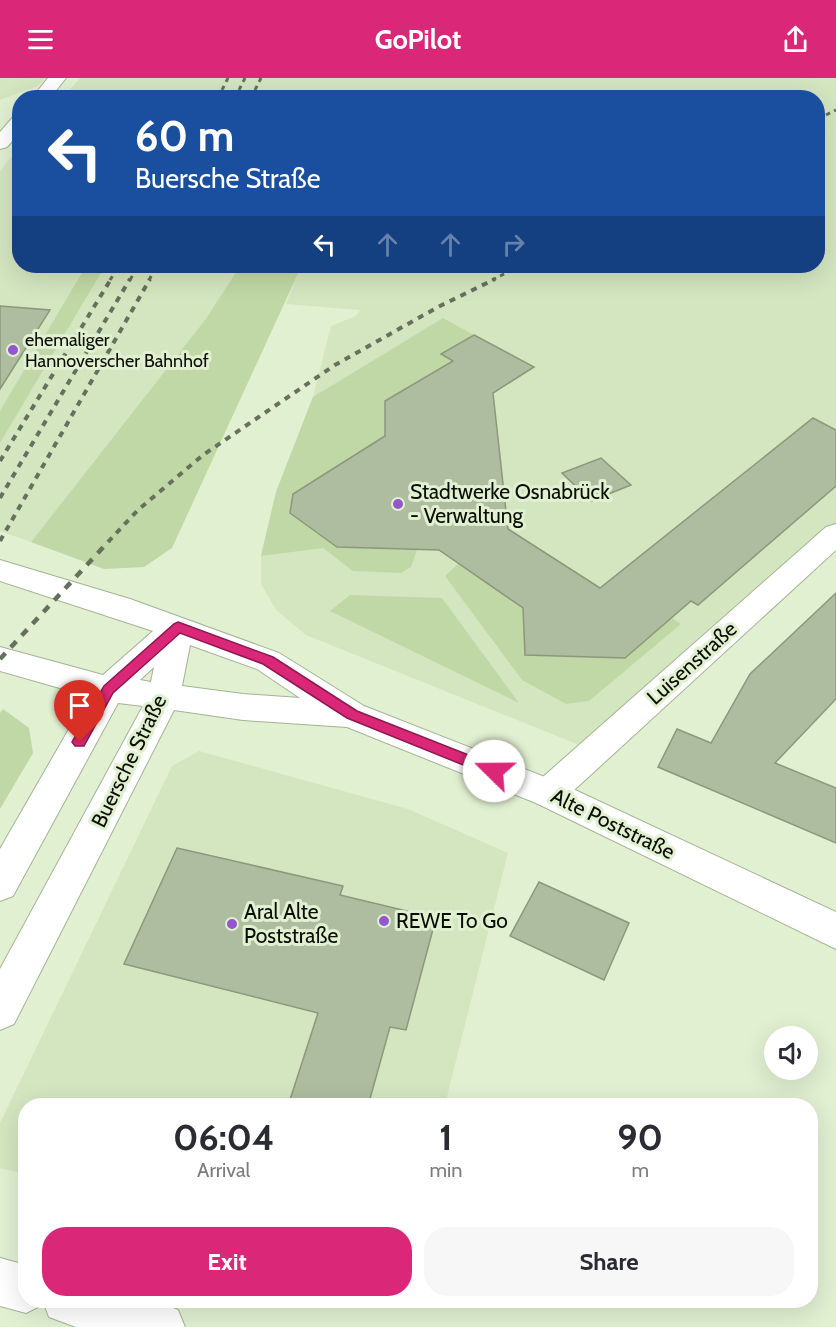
<!DOCTYPE html>
<meta charset="utf-8">
<style>
:root{--surface:#fff;--page:#f7f7f7;--text:#2b2b33;--muted:#7c7c81;--accent:#db2777}
body{margin:0;font-family:Cabin,sans-serif;background:var(--page);color:var(--text);height:100vh;display:flex;flex-direction:column;font-size:22px;white-space:nowrap}
*{box-sizing:border-box;margin:0}
p{font-size:20px;color:var(--muted)}
.icon{flex:none;width:33px;height:33px;fill:none;stroke:currentColor;stroke-width:2;stroke-linecap:round;stroke-linejoin:round}
.map{position:relative;flex:1;overflow:hidden}
.drawer{position:absolute;left:18px;top:1020px;width:800px;height:210px;display:flex;flex-direction:column;background:var(--surface);border-radius:24px;box-shadow:0 6px 24px #0002}
.drawer>*{flex:none}
.guide{position:absolute;left:12px;top:12px;width:813px;height:183px;border-radius:24px;box-shadow:0 6px 24px #0002;background:#1a4fa0;color:#fff;overflow:hidden}
.buttons{position:absolute;left:764px;top:948px;display:grid;gap:12px}
.buttons a{display:grid;place-items:center;width:54px;height:54px;border-radius:50%;background:var(--surface);box-shadow:0 6px 24px #0002;font-size:30px}
.pin{position:absolute;display:grid;place-items:center;width:51px;height:51px;color:#fff;margin:-62px -26px;border-radius:50% 50% 50% 0;rotate:-45deg;box-shadow:0 0 6px #0007}
.pin .icon{rotate:45deg}
.me{position:absolute;width:66px;margin:-33px;rotate:292deg;stroke-linejoin:round;filter:drop-shadow(0 0 4px #0008)}
.turn{display:flex;align-items:center;gap:21px;height:126px;padding:0 24px;font-size:27px}
.turn .icon{width:78px;height:78px;stroke-width:2.5}
.turn b{display:block;font-size:42px;line-height:51px}
.lanes{display:flex;align-items:center;height:57px;padding:0 24px;background:#0003;justify-content:center;gap:30px;direction:ltr}
.lanes .off{opacity:.35}
.eta{display:flex;justify-content:space-evenly;align-items:center;height:102px;text-align:center}
.eta b{font-size:36px;font-weight:700;line-height:42px}
.button{display:flex;gap:12px;margin-top:auto;padding:12px 24px}
.button a{flex:1;height:69px;border-radius:24px;background:var(--accent);color:#fff;font-size:24px;font-weight:700;line-height:69px;text-align:center}
.button a+a{background:var(--page);color:var(--text)}
header{display:flex;justify-content:space-between;align-items:center;height:78px;padding:0 24px;background:var(--accent);color:#fff;font-size:27px;font-weight:700}
.map>svg:first-child{display:block}
.built{fill:#d3e6c0}
.green{fill:#c0d8a5}
.building{fill:#aebd9f;stroke:#8b987c;stroke-width:1.5}
.lines{fill:none;stroke-linecap:round;stroke-linejoin:round}
.street-casing{stroke:#a4b395;stroke-width:2}
.secondary-casing{stroke:#a4b395;stroke-width:2}
.street{fill:#fff;fill-rule:evenodd}
.secondary{fill:#fff;fill-rule:evenodd}
.rail-far2{stroke:#67705d;stroke-width:3;stroke-dasharray:4.5 4.5;stroke-linecap:butt}
.rail-far1{stroke:#67705d;stroke-width:4;stroke-dasharray:6 6;stroke-linecap:butt}
.rail{stroke:#67705d;stroke-width:4.5;stroke-dasharray:8 8;stroke-linecap:butt}
.route{fill:#db2777;stroke:#8e194d;stroke-width:1.5}
.poi-dot{fill:#9356cd;stroke:#e1f0d1;stroke-width:2}
.labels{text-anchor:middle;stroke-width:6;stroke-linejoin:round;paint-order:stroke}
.far-poi-label{font-size:18px;fill:#0a0e05;stroke:#e1f0d1;text-anchor:start}
.poi-label{font-size:21px;fill:#0a0e05;stroke:#e1f0d1;text-anchor:start}
.street-label{font-size:21px;fill:#0a0e05;stroke:#e1f0d1}
</style>
<header><svg class="icon" aria-label="menu" viewBox="0 0 24 24"><path d="M4 6h16M4 12h16M4 18h16"/></svg>GoPilot<svg class="icon" aria-label="share" viewBox="0 0 24 24"><path d="M12 15V3M7 8l5-5 5 5M5 13v7h14v-7"/></svg></header>
<div class="map">
<svg width="836" height="1249" viewBox="0 0 836 1249">
<rect width="100%" height="100%" fill="#e1f0d1"/>
<g class="built">
<polygon points="0,0 45,0 38,8 0,22"/>
<polygon points="80,0 836,0 836,456 594,673 306,557 276,532 261,506 261,478 276,414 313,319 331,248 356,238 360,232 286,226 301,188 818,188 818,20 63,20"/>
<polygon points="19,70 20,188 240,188 205,242 31,464 0,453 0,93"/>
<polygon points="199,673 408,731 508,775 445,1027 26,1028 25,1096 0,1090 0,1045 172,688"/>
</g>
<g class="green">
<polygon points="86,188 105,188 0,365 0,333"/>
<polygon points="240,188 301,189 172,470 144,489 104,491 31,464 205,242"/>
<polygon points="443,240 474,257 442,275 453,283 385,323 385,358 293,416 290,435 337,469 417,472 411,489 401,495 353,493 323,470 261,478 276,414 313,319"/>
<polygon points="459,485 523,530 525,577 625,580 672,540 681,546 589,623 566,626 522,602 445,498"/>
<polygon points="350,517 442,520 519,625 330,533"/>
<polygon points="3,631 29,650 33,675 0,731 0,635"/>
</g>
<g class="building">
<polygon points="0,228 50,232 0,311"/>
<polygon points="474,257 534,289 493,315 508,451 600,510 813,340 836,352 836,408 698,527 691,523 625,580 525,577 523,530 439,472 337,469 290,435 293,416 385,358 385,323 453,283 441,276"/>
<polygon points="601,380 631,407 591,423 562,395"/>
<polygon points="836,515 836,621 775,685 836,710 836,765 658,689 677,651 711,665 750,596"/>
<polygon points="177,770 343,808 340,817 436,840 406,952 390,949 368,1028 288,1028 318,935 124,886"/>
<polygon points="539,804 629,845 604,902 510,858"/>
</g>
<g class="lines">
<defs>
<g id="street">
<polygon points="48,0 66,0 50,20 32,20"/>
<polygon points="20,37 20,54 7,69 0,71 0,54 14,38"/>
<polygon points="836,446 836,472 560,725 548,730 536,725 530,715 536,705 826,449"/>
<polygon points="0,1180 26,1187 26,1222 154,1222 178,1232 185,1249 76,1249 49,1239 44,1226 26,1235 0,1228"/>
</g>
<path id="secondary" d="M0,482L130,521L279,575L364,628L560,705L836,834V871L536,725L347,649L243,642L174,632L14,946L0,952V891L143,628L118,625L13,818L0,823V771L88,618L0,593V569L103,597L153,553L0,503ZM190,567L257,591L300,620L243,616L182,608ZM154,589L151,604L140,602Z"/>
</defs>
<use href="#street" class="street-casing"/>
<use href="#secondary" class="secondary-casing"/>
<use href="#street" class="street"/>
<use href="#secondary" class="secondary"/>
<g class="rail-far2">
<polyline points="218,20 228,0"/>
<polyline points="235,20 245,0"/>
<polyline points="251,20 261,0"/>
<polyline points="818,41 836,32"/>
<polyline points="110,202 119,188"/>
<polyline points="130,202 138,188"/>
<polyline points="149,202 157,188"/>
<polyline points="492,202 520,188"/>
</g>
<g class="rail-far1">
<polyline points="0,383 111,201"/>
<polyline points="0,420 130,201"/>
<polyline points="0,463 150,201"/>
<polyline points="108,464 138,432 203,377 335,287 438,229 495,201"/>
</g>
<polyline class="rail" points="0,581 109,463"/>
</g>
<polygon class="route" points="178,544 273,579 357,633 499,689 501,693 499,697 488,697 347,640 263,586 180,555 113,615 84,668 75,668 72,664 104,608 174,546"/>
<g class="poi-dot">
<circle cx="13" cy="272" r="6"/>
<circle cx="398" cy="426" r="6"/>
<circle cx="384" cy="843" r="6"/>
<circle cx="232" cy="846" r="6"/>
</g>
<g class="labels">
<g class="far-poi-label">
<text x="25" y="268">ehemaliger<tspan x="25" dy="21">Hannoverscher Bahnhof</tspan></text>
</g>
<g class="poi-label">
<text x="410" y="421">Stadtwerke Osnabrück<tspan x="410" dy="24">- Verwaltung</tspan></text>
<text x="244" y="841">Aral Alte<tspan x="244" dy="24">Poststraße</tspan></text>
<text x="396" y="850">REWE To Go</text>
</g>
<g class="street-label">
<text transform="translate(692 585) rotate(-42)" y="7">Luisenstraße</text>
<text transform="translate(129 683) rotate(-64)" y="7">Buersche Straße</text>
<text transform="translate(613 746) rotate(26)" y="7">Alte Poststraße</text>
</g>
</g>
</svg>
<div class="buttons">
<a><svg class="icon" aria-label="sound" viewBox="0 0 24 24"><path d="M4 9h4l5-4v14l-5-4H4zM17 9q2 3 0 6"/></svg></a>
</div>
<div class="pin" style="left:80px;top:664px;background:#d93025"><svg class="icon" aria-label="arrive" viewBox="0 0 24 24"><path d="M6 21V4h12l-3 4 3 4H6"/></svg></div>
<svg class="me" style="left:494px;top:693px" viewBox="-20 -20 40 40"><circle r="19" fill="#fff"/><path d="M0-13L10 11 0 6-10 11z" fill="#db2777"/></svg>
<div class="guide">
<div class="turn"><svg class="icon" aria-label="left" viewBox="0 0 24 24"><path d="M17 20v-9H6M10 6l-5 5 5 5"/></svg><div><b>60 m</b>Buersche Straße</div></div>
<div class="lanes"><svg class="icon" aria-label="left" viewBox="0 0 24 24"><path d="M17 20v-9H6M10 6l-5 5 5 5"/></svg><svg class="icon off" aria-label="ahead" viewBox="0 0 24 24"><path d="M12 20V5M6 11l6-6 6 6"/></svg><svg class="icon off" aria-label="ahead" viewBox="0 0 24 24"><path d="M12 20V5M6 11l6-6 6 6"/></svg><svg class="icon off" aria-label="right" viewBox="0 0 24 24"><path d="M7 20v-9h11M14 6l5 5-5 5"/></svg></div>
</div>
<section class="drawer">
<div class="eta">
<div><b>06:04</b><p>Arrival</p></div>
<div><b>1</b><p>min</p></div>
<div><b>90</b><p>m</p></div>
</div>
<div class="button"><a>Exit</a><a>Share</a></div>
</section>
</div>
